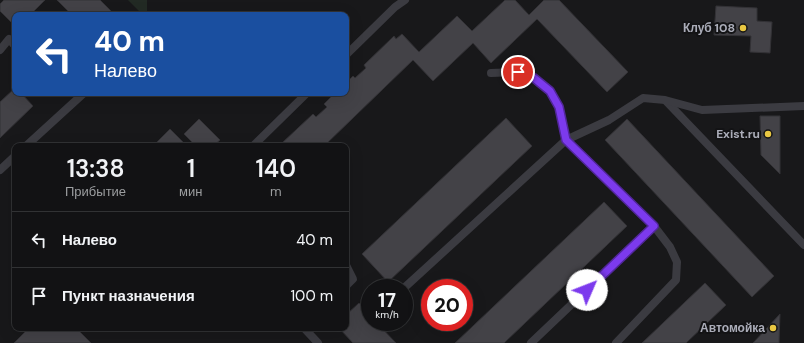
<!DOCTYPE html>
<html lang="ru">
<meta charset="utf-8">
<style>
:root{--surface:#121214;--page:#1f2022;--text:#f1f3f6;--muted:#9c9ea0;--line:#313234}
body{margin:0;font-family:"DM Sans",sans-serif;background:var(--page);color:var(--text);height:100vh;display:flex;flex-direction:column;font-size:15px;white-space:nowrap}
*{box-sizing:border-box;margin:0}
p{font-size:13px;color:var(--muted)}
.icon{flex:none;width:22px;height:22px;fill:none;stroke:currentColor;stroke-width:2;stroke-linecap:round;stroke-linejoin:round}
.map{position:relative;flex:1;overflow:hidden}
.side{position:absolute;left:12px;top:143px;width:337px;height:188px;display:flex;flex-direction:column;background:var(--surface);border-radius:8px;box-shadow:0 4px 16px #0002,0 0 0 1px var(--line)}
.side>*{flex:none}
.top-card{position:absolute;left:12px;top:12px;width:337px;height:84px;border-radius:8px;box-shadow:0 4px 16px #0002,0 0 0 1px var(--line);background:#1a4fa0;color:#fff;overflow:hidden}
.speed{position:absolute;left:361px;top:279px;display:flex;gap:8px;font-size:20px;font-weight:700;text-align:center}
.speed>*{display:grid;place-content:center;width:52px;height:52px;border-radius:50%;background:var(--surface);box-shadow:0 4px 16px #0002,0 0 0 1px var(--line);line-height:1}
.speed small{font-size:10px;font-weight:400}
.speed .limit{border:6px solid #d22;background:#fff;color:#111}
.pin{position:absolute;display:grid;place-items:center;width:34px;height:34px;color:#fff;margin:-17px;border:2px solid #fff;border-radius:50%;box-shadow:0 1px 4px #0007}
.me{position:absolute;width:44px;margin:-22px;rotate:46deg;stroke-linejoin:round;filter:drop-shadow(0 0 3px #0008)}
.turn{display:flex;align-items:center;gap:14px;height:84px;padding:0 16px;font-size:18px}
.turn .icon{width:52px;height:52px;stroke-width:2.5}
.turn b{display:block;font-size:28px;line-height:34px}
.eta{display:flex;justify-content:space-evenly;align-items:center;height:68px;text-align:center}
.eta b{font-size:24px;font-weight:600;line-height:28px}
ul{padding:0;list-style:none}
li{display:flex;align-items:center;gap:12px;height:56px;padding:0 16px;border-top:1px solid var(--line)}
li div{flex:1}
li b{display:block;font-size:15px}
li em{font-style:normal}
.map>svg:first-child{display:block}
.green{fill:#222a24}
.building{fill:#434247;stroke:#333236}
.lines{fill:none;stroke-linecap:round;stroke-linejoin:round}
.service{stroke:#3b3b41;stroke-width:8}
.route-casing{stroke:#51269a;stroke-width:10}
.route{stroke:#7c3aed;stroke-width:7}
.poi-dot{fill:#e9c742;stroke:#131315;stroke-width:1.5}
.labels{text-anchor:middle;stroke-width:4;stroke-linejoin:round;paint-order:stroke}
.poi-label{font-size:12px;font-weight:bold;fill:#abadb9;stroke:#131315;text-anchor:end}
</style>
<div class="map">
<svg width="804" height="343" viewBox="0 0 804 343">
<rect width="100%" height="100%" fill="#18181a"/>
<polygon class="green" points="128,0 147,0 147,15 143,15"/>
<g class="building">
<polygon points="4,0 45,0 30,15 15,15 15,26 0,11 0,4"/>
<polygon points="57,0 100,0 115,15 72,15"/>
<polygon points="505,0 515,0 529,15 544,0 559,0 628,72 607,92 537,19 491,63 473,43 433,81 413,60 324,146 284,146 282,143 313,114 316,117 327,107 324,104 335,93 346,93 346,83 353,76 355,78 366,68 364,65 394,36 396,39 402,34 419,52 457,16 472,31"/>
<polygon points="716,6 757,8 757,21 772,22 770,53 750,52 751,36 714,35"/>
<polygon points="15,88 15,93 21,93 33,106 0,138 0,102"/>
<polygon points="760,116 780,116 780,174 761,155"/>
<polygon points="506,118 532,146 388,282 362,254"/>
<polygon points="199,119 220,140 213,146 196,146 184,134"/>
<polygon points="627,119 774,276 752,297 605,140"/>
<polygon points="170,129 187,146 153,146"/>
<polygon points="604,202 627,226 504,343 455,343"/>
<polygon points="705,283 726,305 686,343 642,343"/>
<polygon points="359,303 370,315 370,322 376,322 396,343 353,343 339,328 346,328 346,315"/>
<polygon points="780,314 779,343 753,343"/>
<polygon points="29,328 36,328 37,329 38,328 84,328 80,332 91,343 14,343"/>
</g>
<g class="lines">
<g class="service">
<polyline points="0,50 9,39 15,46"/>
<polyline points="346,55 395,7 405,0"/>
<polyline points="666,101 804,245"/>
<polyline points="26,146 84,93"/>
<polyline points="253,146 307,93"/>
<polyline points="0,170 15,156"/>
<polyline points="346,265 353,279 346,286"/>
<polyline points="404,288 566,140 559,107 550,91 534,78 518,72 491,73"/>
<polyline points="304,328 318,343"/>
<polyline points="531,343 654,226"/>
<polyline points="616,343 676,280 677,262 670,247 654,226 566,140 609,120 643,98 665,100 702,110 804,106"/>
</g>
</g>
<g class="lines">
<defs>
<polyline id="route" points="518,72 534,78 550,91 559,107 566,140 654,226 587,290"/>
</defs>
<use href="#route" class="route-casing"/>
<use href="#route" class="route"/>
</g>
<g class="poi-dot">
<circle cx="743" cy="28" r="4"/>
<circle cx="768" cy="134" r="4"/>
<circle cx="773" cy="328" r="4"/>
</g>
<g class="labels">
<g class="poi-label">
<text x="735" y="32">Клуб 108</text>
<text x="760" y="138">Exist.ru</text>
<text x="765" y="332">Автомойка</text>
</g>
</g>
</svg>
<div class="speed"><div>17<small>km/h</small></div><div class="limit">20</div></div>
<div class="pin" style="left:518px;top:72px;background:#d93025"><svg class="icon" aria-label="arrive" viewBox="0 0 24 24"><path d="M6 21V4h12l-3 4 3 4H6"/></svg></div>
<svg class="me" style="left:587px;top:290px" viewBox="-20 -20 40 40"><circle r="19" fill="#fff"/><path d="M0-13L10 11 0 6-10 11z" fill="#7c3aed"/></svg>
<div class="top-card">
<div class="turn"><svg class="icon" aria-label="left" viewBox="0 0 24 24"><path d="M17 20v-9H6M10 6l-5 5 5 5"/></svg><div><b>40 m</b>Налево</div></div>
</div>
<section class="side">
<div class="eta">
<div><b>13:38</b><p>Прибытие</p></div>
<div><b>1</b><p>мин</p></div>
<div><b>140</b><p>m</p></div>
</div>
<ul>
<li><svg class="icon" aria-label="left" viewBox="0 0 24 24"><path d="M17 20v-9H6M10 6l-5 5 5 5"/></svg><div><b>Налево</b></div><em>40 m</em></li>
<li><svg class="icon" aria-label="arrive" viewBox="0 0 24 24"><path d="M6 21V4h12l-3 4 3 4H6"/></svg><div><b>Пункт назначения</b></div><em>100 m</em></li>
</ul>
</section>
</div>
